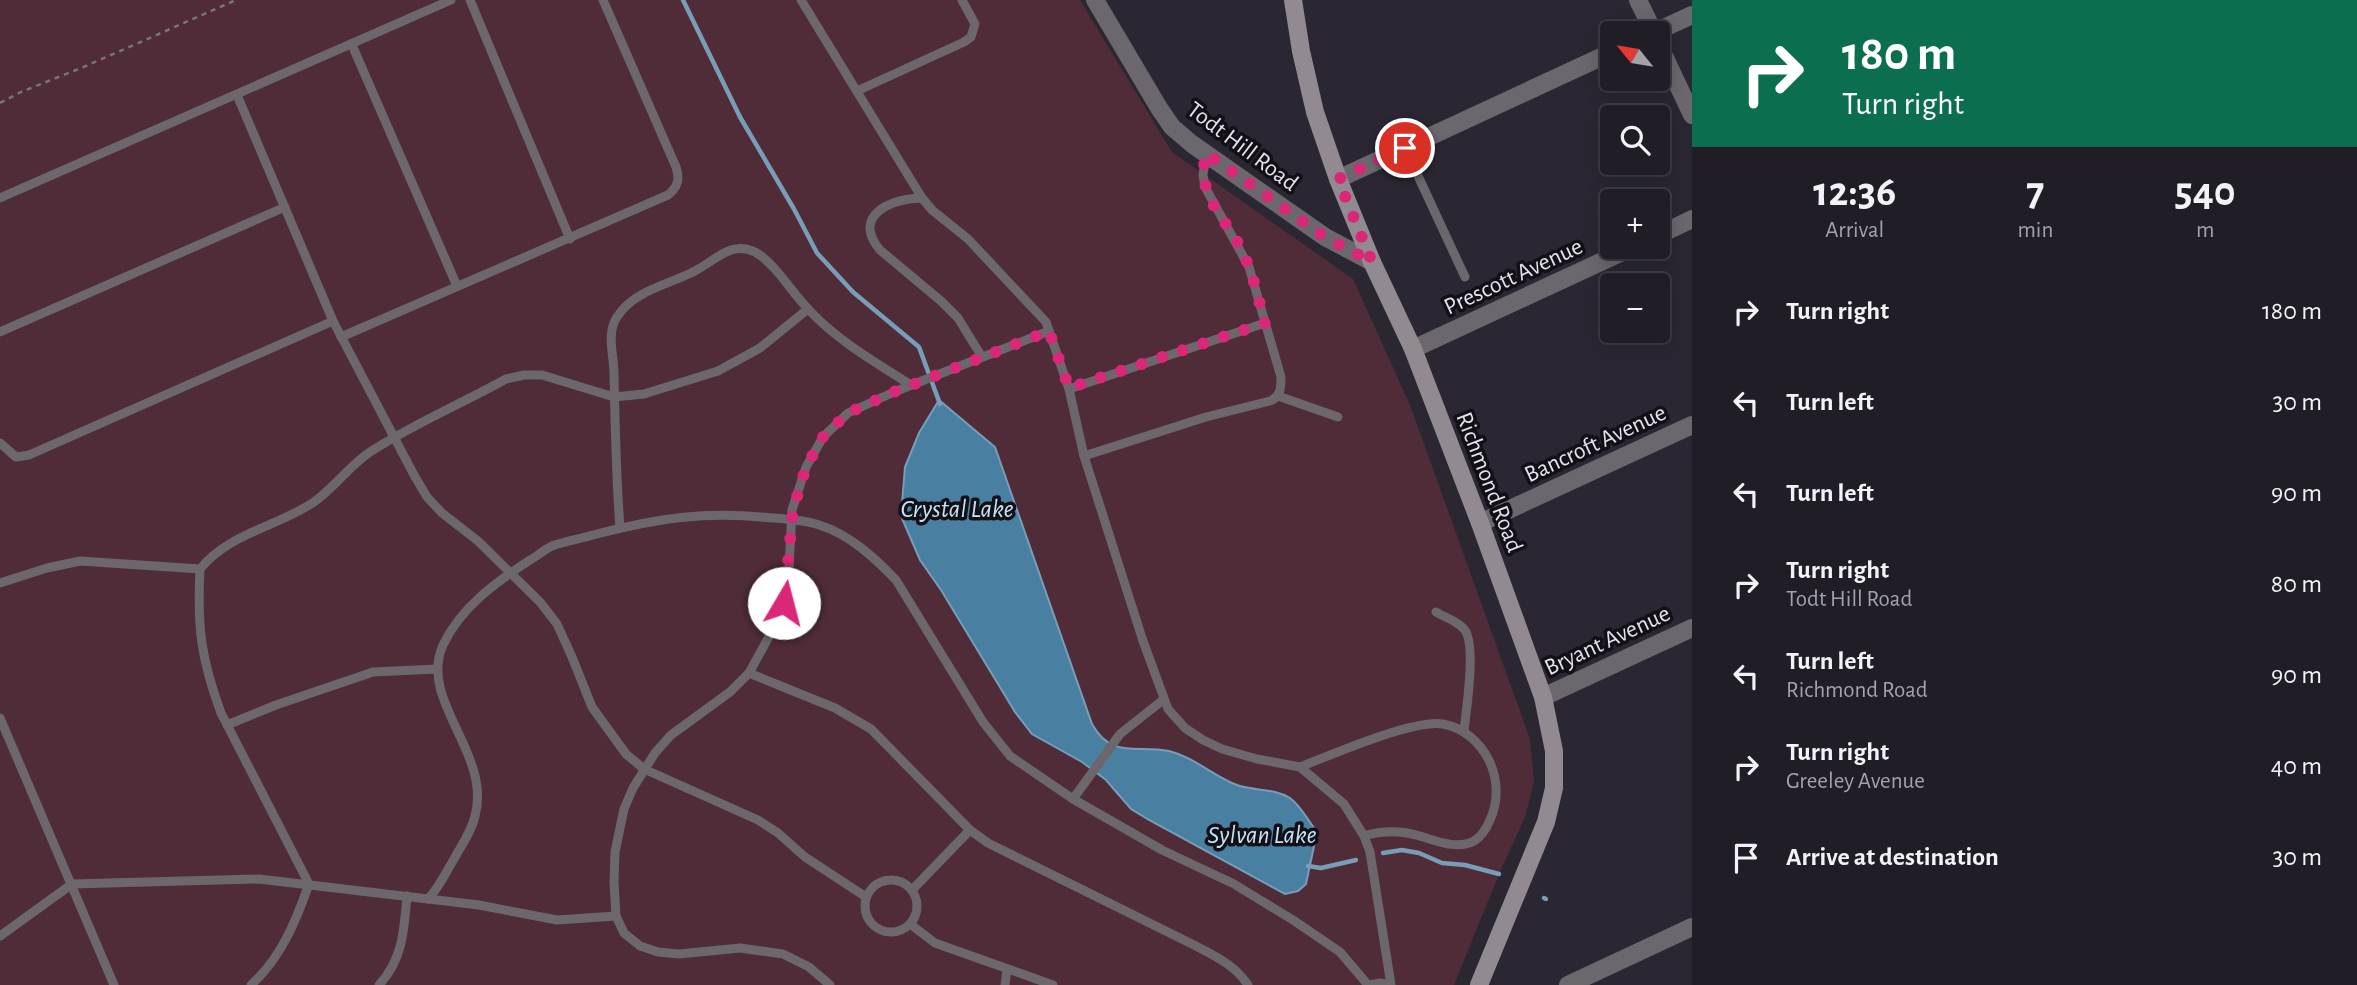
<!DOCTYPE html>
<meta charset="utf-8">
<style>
:root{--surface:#201d26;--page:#2d2a32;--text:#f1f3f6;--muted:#a2a2a7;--line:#3d3b43}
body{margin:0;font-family:"Alegreya Sans",sans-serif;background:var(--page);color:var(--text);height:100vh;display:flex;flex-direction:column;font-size:26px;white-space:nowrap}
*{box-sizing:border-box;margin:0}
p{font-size:23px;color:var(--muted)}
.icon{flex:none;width:38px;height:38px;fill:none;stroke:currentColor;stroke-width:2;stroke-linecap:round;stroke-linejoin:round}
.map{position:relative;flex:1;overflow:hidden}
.drawer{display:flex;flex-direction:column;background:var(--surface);width:665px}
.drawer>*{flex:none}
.banner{background:#0b6e4f;color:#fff;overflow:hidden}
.needle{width:46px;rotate:300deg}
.tools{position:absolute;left:1600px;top:21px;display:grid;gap:14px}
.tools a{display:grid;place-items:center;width:70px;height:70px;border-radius:7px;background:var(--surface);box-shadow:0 4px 18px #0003,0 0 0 2px var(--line);font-size:35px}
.pin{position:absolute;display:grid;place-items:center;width:60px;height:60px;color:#fff;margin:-30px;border:4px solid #fff;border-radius:50%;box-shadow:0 2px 7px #0007}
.me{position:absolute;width:77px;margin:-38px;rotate:8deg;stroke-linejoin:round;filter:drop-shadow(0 0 5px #0008)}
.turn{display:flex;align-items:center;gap:24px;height:147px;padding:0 35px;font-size:32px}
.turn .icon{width:91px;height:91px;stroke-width:2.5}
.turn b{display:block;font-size:49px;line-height:60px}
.eta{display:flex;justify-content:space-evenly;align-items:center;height:119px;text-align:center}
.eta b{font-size:42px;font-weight:700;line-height:49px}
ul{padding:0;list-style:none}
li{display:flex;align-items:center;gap:21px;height:91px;padding:0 35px}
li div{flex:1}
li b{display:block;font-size:26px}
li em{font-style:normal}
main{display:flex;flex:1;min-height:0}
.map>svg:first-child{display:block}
.green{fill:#4f2c38}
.water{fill:#4980a1;stroke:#789db7;stroke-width:2}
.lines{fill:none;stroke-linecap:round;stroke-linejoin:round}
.stream{stroke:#789db7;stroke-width:4.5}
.path{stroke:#78757f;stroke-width:2.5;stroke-dasharray:5 5;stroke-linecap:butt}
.service{stroke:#6c676c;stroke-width:9}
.minor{stroke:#6c676c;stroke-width:18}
.tertiary{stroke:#6c676c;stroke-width:18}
.secondary{stroke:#928a91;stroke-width:18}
.route{stroke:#db2777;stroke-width:12;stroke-dasharray:0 21.6}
.labels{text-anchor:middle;stroke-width:7;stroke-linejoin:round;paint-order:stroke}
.street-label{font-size:24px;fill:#e4e2ea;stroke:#121016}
.water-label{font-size:26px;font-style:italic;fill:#c4e3f7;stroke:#121016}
</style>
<main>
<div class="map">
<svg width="1692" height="985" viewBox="0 0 1692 985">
<rect width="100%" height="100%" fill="#2a2732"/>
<polygon class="green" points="0,0 1080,0 1172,152 1353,279 1410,405 1530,739 1534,782 1525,817 1499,874 1454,985 0,985"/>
<path class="water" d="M939,400L995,447L1092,724C1112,760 1138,744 1169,751C1194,757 1213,776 1237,785C1253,791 1274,788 1290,798C1301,806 1309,822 1317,832L1306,884L1298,891L1285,894L1149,820L1131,809L1106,780L1082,762L1032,734L1015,712L941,590L920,560L901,516L905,467L919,433Z"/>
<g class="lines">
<g class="stream">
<polyline points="683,0 740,117 794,209 817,253 853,292 919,347 940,404"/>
<polyline points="1383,853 1402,850 1419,853 1442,863 1465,865 1499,874"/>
<polyline points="1308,866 1321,868 1356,860"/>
<polyline points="1544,898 1546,899"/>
</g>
<polyline class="path" points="0,103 21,92 86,66 236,0"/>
<g class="service">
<polyline points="470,0 570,239"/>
<polyline points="801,0 922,198"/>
<polyline points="352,45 457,286"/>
<polyline points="857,91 964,42 971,37 975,24 962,0"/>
<polyline points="237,95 333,321 414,475 427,497 442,513 478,541 540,602 557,624 572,657 592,707 626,754 644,769 758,820 778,833 805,857 866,897"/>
<polyline points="1405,148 1465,277"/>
<polyline points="0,198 451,0"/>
<polyline points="0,332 285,207"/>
<path d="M341,337L668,195C678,187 680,179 676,167L603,0"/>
<path d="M982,357L958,318L941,301L880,250C851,216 891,198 922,198L932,210L968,239L1046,322L1069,389L1084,456L1143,641L1168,709L1185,728L1203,740L1222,749L1257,759L1300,767L1344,804L1364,836L1370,852L1391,985"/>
<polyline points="1069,389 1265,323"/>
<polyline points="1278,396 1338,417"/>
<polyline points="0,443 16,457 29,455 333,321"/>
<path d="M1084,456L1206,417L1270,401C1281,397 1281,387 1281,377L1249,267L1205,187L1203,175L1206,153"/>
<path d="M620,528C616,476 615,426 614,374C614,356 606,333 617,317C633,291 667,285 693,272C714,262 730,240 755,252C775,263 792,293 809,310C838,341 875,362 911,385"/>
<path d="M200,569C229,533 277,527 314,502C334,488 349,466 370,452C413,424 461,404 506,379L524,375H542L614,397L644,394L718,371L760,348L808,309"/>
<path d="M0,583L47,568L80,561L200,569C197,627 201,659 221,713L309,884C296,921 281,958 251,985"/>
<path d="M1436,612C1444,617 1457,621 1464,629C1477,643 1466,711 1464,731"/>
<path d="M749,673L835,708L871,729L970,830L988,843L1194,945C1215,956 1235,965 1248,985"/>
<polyline points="0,718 114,985"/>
<polyline points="227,725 276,705 373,672 437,669"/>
<path d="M1300,767C1331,755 1413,719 1443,724C1485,732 1508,781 1490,820C1487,827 1481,837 1474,841C1453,852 1428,836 1407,833C1394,831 1377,832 1364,836"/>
<polyline points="1073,799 1120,734 1163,700"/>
<circle cx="891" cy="906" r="26"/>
<polyline points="912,890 970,830"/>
<path d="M428,899C439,888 446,872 454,859C461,846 472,831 475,816C492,753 418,701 443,645C461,607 496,582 530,560C537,556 544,550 552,546C565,541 580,539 593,535C658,518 704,511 772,518C787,519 804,520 819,525C849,534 875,558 896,580L983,722L1010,756L1073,799L1162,850L1234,884L1293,920L1340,952L1368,985"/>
<polyline points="910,924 935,943 1053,985"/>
<polyline points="0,936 72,884 259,879 479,905 557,920 616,916"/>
<path d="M379,985C403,959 404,930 407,896"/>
<polyline points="830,985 809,967 783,954 740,948 679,954 658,952 640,946 624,933 616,916 614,882 615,852 624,809 633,788 655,753 671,735 730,692 749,673 771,633 784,603 789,568 792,510 806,467 823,437 848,413 894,392 1049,331"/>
<polyline points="1005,985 1007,969"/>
<polyline points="1370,985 1380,983 1389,985"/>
</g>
<g class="minor">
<polyline points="1638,0 1654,33"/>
<polyline points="1653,33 1692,15"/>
<polyline points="1657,41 1692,115"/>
<polyline points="1338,179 1612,52"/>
<polyline points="1657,236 1692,219"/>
<polyline points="1413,349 1633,247"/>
<polyline points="1480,523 1692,425"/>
<polyline points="1543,697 1692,628"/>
<polyline points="1568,985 1692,927"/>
</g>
<polyline class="tertiary" points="1095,0 1159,108 1172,127 1192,144 1325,237 1372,262"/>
<polyline class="secondary" points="1293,0 1301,51 1315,112 1338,179 1372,262 1413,349 1480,523 1543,697 1554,751 1554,788 1546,822 1479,985"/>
</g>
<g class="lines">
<path class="route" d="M784,603L793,510L806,467L823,437L848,413L894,392L1049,331L1069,388L1265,323C1258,298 1253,272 1241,249C1230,225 1205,203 1204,175C1203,168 1205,160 1206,153L1325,237L1372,262L1338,179L1405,148"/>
</g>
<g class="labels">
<g class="street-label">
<text transform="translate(1243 146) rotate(37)" y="8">Todt Hill Road</text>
<text transform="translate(1513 276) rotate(-25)" y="8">Prescott Avenue</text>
<text transform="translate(1595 443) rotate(-25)" y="8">Bancroft Avenue</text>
<text transform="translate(1490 482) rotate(69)" y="8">Richmond Road</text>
<text transform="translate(1607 640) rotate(-25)" y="8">Bryant Avenue</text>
</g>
<g class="water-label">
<text x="957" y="517">Crystal Lake</text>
<text x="1262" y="843">Sylvan Lake</text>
</g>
</g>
</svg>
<div class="tools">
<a><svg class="needle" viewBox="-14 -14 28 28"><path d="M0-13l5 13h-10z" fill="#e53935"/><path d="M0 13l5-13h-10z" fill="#a2a2a7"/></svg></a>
<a><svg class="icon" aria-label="search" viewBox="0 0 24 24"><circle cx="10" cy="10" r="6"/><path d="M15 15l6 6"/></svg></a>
<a>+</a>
<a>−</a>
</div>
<div class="pin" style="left:1405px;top:148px;background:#d93025"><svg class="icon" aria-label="arrive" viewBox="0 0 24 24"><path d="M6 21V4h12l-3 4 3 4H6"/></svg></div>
<svg class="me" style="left:784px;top:603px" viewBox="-20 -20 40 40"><circle r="19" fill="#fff"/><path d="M0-13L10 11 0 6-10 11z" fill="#db2777"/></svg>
</div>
<section class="drawer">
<div class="banner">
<div class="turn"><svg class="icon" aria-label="right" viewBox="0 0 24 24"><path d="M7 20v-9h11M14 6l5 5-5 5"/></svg><div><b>180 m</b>Turn right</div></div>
</div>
<div class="eta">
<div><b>12:36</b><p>Arrival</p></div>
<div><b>7</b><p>min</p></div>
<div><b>540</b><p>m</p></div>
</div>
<ul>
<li><svg class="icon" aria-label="right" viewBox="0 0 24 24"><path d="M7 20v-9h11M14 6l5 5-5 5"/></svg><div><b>Turn right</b></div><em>180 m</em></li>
<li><svg class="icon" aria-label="left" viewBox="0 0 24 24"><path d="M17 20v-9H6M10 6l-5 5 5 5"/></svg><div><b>Turn left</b></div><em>30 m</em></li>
<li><svg class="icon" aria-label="left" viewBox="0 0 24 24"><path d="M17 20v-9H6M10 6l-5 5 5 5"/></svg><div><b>Turn left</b></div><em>90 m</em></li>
<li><svg class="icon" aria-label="right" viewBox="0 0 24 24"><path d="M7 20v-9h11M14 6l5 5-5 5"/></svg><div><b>Turn right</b><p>Todt Hill Road</p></div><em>80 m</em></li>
<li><svg class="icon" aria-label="left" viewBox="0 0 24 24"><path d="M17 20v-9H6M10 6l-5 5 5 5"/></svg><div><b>Turn left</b><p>Richmond Road</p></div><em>90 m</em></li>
<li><svg class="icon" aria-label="right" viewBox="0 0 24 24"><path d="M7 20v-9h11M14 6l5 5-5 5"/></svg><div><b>Turn right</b><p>Greeley Avenue</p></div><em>40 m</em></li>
<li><svg class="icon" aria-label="arrive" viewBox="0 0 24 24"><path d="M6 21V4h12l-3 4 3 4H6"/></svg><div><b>Arrive at destination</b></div><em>30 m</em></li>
</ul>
</section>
</main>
